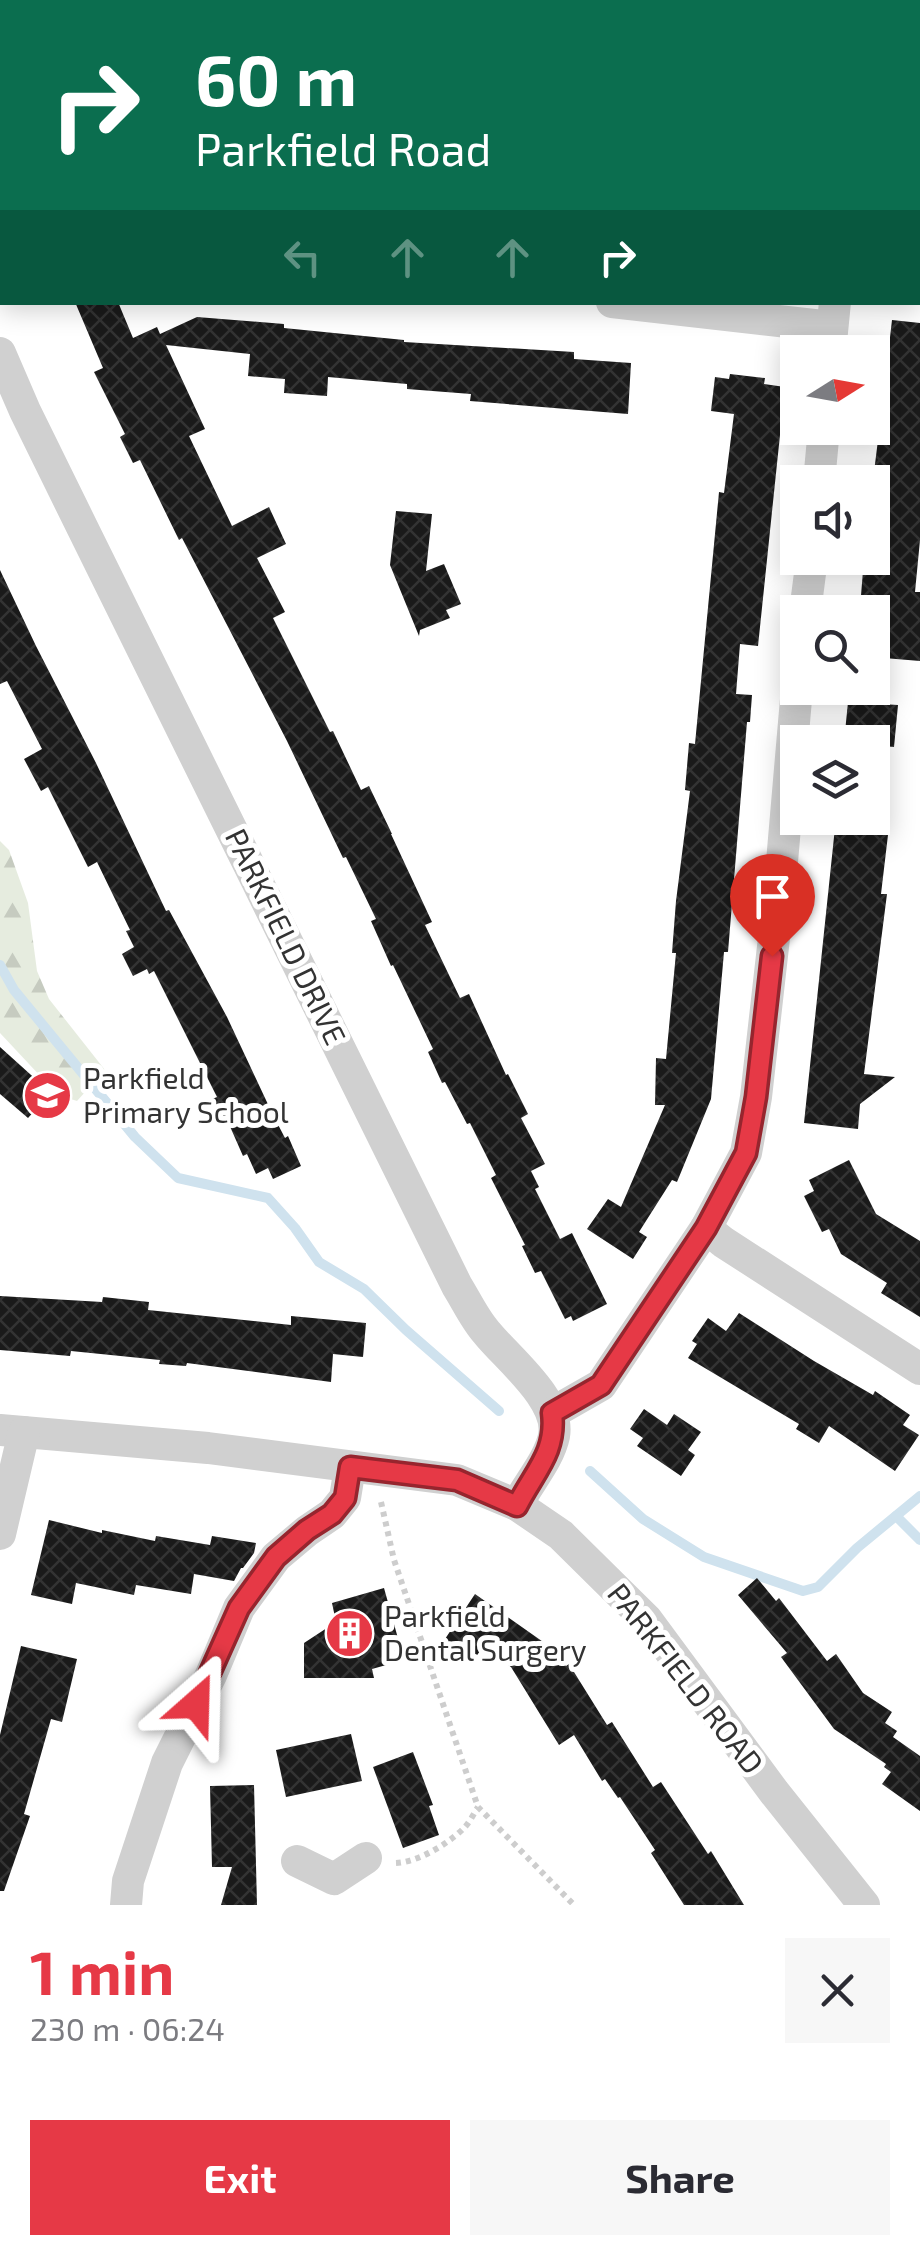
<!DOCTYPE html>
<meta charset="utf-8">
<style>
:root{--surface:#fff;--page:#f7f7f7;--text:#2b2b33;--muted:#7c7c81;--accent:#e63946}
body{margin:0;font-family:"Exo 2",sans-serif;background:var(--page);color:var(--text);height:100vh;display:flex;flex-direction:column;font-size:38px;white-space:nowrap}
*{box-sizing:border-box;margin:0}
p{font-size:32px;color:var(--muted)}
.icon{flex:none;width:55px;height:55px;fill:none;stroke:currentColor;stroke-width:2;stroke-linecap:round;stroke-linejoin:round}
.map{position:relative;height:1905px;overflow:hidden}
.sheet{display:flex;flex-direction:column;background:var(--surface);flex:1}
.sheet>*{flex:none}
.top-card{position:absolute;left:0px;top:0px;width:920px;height:305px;box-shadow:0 5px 25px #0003;background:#0b6e4f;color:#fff;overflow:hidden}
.needle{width:65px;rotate:79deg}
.fabs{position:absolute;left:780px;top:335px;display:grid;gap:20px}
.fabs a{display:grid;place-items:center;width:110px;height:110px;border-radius:0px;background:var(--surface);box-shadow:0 5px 25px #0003;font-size:50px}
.pin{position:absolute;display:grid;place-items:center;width:85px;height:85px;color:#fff;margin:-102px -42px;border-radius:50% 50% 50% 0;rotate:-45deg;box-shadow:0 0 10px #0007}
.pin .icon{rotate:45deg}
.me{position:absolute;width:110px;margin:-55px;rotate:25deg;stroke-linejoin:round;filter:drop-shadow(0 0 8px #0008)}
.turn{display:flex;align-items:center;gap:35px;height:210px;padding:0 30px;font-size:45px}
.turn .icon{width:130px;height:130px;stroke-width:2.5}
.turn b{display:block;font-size:70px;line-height:85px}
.lanes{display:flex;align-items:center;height:95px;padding:0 30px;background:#0003;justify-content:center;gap:50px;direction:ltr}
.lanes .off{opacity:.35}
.round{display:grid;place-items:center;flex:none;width:105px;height:105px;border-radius:0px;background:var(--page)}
.overview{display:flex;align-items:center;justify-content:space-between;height:170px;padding:0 30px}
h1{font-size:60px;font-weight:700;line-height:75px;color:var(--accent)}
.button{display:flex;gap:20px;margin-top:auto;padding:20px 30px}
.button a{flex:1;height:115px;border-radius:0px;background:var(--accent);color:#fff;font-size:40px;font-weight:700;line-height:115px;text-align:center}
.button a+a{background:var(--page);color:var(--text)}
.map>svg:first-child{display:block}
.forest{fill:url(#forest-firs)}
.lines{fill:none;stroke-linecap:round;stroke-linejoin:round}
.stream{stroke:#cfe2ee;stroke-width:10}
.building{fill:url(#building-cross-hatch)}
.path{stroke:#cdcdcd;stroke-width:6;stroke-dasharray:5 5;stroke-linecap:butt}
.minor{stroke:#d0d0d0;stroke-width:32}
.route-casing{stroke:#96252e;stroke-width:25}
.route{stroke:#e63946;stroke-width:18}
.labels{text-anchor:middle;stroke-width:10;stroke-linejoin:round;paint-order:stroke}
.street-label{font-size:30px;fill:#333;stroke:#fff}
.poi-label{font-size:30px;fill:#333;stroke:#fff;text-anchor:start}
</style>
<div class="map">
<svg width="920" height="1905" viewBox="0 0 920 1905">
<defs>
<pattern id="forest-firs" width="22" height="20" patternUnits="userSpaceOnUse" patternTransform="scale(2.5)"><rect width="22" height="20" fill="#e6ecdf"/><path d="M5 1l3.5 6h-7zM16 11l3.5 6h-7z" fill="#c6cbc0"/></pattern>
<pattern id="building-cross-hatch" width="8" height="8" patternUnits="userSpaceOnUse" patternTransform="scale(2.5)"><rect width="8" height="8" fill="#1a1a1a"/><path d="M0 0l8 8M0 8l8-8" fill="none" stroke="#333"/></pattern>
</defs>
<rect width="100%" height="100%" fill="#fff"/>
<polygon class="forest" points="0,841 9,850 28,903 37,971 49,999 105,1070 77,1101 58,1095 0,1033"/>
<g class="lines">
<g class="stream">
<polyline points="0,965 14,990 135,1137 178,1178 268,1198 295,1228 319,1262 364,1289 406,1330 499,1411"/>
<polyline points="590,1471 643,1519 704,1557 803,1591 818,1587 857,1548 920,1496"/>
<polyline points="896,1516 920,1540"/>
</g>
</g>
<g class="building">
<polygon points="75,302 118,302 133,338 157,327 160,334 197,317 284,324 284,328 404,340 404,342 574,352 574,359 631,363 628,414 470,401 471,394 407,389 407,384 328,377 327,396 284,393 285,379 248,376 250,354 166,345 205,429 189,436 232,526 269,507 286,544 257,558 285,612 273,618 330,732 333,731 361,790 369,786 392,834 391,834 432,922 425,925 460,998 469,994 506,1075 508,1074 528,1114 521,1118 545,1164 531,1171 539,1187 535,1189 560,1239 572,1233 607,1304 573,1321 571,1316 565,1319 541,1271 535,1273 522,1246 525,1245 491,1178 496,1175 470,1123 467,1124 445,1082 442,1083 428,1052 433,1049 393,965 391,966 371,921 376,919 346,857 343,858 287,741 182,538 179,540 140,460 133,463 120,437 125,434 94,372 103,368"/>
<polygon points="892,320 920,323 920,540 915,592 920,592 920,661 872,657 872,609 860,608 864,558 872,558 872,488 880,424 878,423 884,363 887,363"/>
<polygon points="730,374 765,378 764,384 785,387 758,646 740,644 736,694 752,695 750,722 747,722 728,952 724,952 711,1099 677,1182 672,1180 639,1232 647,1237 633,1259 587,1229 608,1199 621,1207 665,1105 655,1105 656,1058 666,1059 676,953 672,953 676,901 690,791 685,790 689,743 695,744 719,492 724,493 734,414 711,411 715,377 729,379"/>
<polygon points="396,511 432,514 426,571 444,564 461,604 446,610 450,618 420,630 419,636 390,565"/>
<polygon points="0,570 36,646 96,763 166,911 169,910 227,1017 273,1115 285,1138 288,1136 301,1166 273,1179 268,1168 256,1174 247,1154 243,1156 228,1122 222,1125 210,1100 217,1097 154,971 149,974 147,969 133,976 122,954 134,947 126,931 130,930 97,862 88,867 48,787 41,791 24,759 42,749 7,681 0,684"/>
<polygon points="848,702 898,705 894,747 872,745 872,742 844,742"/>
<polygon points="836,818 890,818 881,894 887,894 864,1074 895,1077 860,1104 858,1129 804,1123"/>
<polygon points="0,1047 51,1093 28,1118 0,1094"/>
<polygon points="849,1160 876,1214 920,1241 920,1317 881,1293 887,1283 841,1254 829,1229 822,1232 804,1196 814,1191 809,1180"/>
<polygon points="0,1296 102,1302 103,1297 149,1302 148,1310 291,1325 291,1316 366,1323 363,1357 333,1354 331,1382 187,1363 186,1366 159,1364 160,1360 71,1351 70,1356 0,1350"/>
<polygon points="739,1313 814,1361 873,1395 875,1391 910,1415 903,1425 919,1435 895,1471 829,1426 819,1443 796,1429 799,1424 688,1358 697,1344 692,1341 708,1318 726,1331"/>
<polygon points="644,1409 667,1425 674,1414 701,1432 688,1450 695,1455 681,1476 637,1446 643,1438 630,1429"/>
<polygon points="49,1520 102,1533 102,1530 155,1541 156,1536 210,1545 212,1536 256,1543 254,1553 243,1568 241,1568 234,1581 194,1574 191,1594 136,1585 134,1595 76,1583 72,1604 31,1595"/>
<polygon points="757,1578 776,1601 779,1598 827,1661 836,1654 863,1693 892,1712 885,1723 897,1731 893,1737 920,1756 920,1811 882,1784 891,1772 884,1767 886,1764 834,1729 781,1657 787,1653 738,1595"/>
<polygon points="384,1588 404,1660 372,1669 374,1678 304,1678 304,1643 336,1622 332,1603"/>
<polygon points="475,1594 556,1651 566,1666 569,1664 607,1725 612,1722 653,1787 661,1782 708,1854 711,1851 744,1905 684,1905 651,1853 655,1850 620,1797 618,1798 605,1779 602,1781 574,1735 559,1745 511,1667 483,1647 472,1662 443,1642"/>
<polygon points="21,1646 77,1659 62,1722 51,1719 24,1814 30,1816 4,1891 0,1891 0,1735"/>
<polygon points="351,1734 362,1781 286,1797 276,1750"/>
<polygon points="413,1752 433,1805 429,1806 439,1835 403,1848 373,1767"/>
<polygon points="254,1785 257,1905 221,1905 232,1867 212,1867 210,1786"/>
</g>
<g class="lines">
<g class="path">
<polyline points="381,1502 394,1560 478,1807 574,1905"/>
<path d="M396,1863C418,1862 448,1844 464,1828C470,1822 474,1813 478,1807"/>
</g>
<g class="minor">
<polyline points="867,2 868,0"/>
<polyline points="612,302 832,327"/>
<polyline points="830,352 835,302"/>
<path d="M0,353L25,411L83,529L457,1286C467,1302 475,1320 487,1333C507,1358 561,1400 554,1436C549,1460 528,1483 517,1505"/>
<polyline points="819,482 824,428"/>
<polyline points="805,612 812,558"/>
<polyline points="706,1228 723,1242 920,1369"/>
<polyline points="552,1413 601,1385 706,1228 746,1153 756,1097 780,885 798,676"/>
<polyline points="0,1430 208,1448 457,1480 517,1505 561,1535 647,1620 774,1792 864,1905"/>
<polyline points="0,1534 24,1432"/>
<polyline points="297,1861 334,1879 366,1858"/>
<polyline points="126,1905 128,1881 167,1763 211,1675 239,1608 276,1557 307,1531 332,1514 345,1498 350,1467"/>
</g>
</g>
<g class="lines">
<defs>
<path id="route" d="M196,1704L239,1608L276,1557L307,1530L332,1514L345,1498L350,1467L457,1480L517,1506C534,1472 557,1452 552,1413L601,1385L706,1228L746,1153L756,1097L772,956"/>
</defs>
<use href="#route" class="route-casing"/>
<use href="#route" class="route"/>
</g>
<defs>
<symbol id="school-disc" viewBox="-11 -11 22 22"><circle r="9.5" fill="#e63946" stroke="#fff"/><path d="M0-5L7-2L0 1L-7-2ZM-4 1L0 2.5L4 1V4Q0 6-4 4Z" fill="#fff"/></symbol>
<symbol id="building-disc" viewBox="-11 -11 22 22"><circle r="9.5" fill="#e63946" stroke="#fff"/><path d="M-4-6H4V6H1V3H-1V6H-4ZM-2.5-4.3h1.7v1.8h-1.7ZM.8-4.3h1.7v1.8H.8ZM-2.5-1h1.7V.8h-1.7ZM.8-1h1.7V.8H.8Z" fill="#fff"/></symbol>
</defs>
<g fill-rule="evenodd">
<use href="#school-disc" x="20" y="1068" width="55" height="55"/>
<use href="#building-disc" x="322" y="1606" width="55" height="55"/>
</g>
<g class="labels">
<g class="street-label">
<text transform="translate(285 937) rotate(64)" y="10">PARKFIELD DRIVE</text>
<text transform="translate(685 1679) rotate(52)" y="10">PARKFIELD ROAD</text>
</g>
<g class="poi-label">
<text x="83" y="1089">Parkfield<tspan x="83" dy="34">Primary School</tspan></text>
<text x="384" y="1627">Parkfield<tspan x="384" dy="34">Dental Surgery</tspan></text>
</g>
</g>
</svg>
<div class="fabs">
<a><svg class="needle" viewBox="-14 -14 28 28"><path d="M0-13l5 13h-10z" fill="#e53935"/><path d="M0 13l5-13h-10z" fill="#7c7c81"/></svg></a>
<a><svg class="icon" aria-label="sound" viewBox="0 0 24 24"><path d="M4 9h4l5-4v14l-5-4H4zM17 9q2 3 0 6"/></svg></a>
<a><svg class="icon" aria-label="search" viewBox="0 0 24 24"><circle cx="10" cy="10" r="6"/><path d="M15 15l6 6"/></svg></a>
<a><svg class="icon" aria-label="layers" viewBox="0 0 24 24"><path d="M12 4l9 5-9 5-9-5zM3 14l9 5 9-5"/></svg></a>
</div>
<div class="pin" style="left:772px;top:956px;background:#d93025"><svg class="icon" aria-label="arrive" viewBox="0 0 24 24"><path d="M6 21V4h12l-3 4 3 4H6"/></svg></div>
<svg class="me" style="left:196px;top:1704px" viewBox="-20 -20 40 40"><path d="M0-17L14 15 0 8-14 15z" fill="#e63946" stroke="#fff" stroke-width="4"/></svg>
<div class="top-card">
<div class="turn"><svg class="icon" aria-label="right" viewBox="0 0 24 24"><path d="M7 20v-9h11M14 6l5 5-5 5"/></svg><div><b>60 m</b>Parkfield Road</div></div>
<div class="lanes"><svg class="icon off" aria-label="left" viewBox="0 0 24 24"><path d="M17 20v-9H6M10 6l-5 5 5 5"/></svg><svg class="icon off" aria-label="ahead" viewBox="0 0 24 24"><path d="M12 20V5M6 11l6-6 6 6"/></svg><svg class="icon off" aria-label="ahead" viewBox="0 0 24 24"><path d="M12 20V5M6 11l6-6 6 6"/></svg><svg class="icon" aria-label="right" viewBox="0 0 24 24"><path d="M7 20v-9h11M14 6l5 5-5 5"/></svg></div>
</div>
</div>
<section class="sheet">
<div class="overview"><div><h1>1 min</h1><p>230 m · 06:24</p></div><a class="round"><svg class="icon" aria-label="close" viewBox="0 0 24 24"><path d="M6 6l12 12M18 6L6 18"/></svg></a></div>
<div class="button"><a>Exit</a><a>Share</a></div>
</section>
